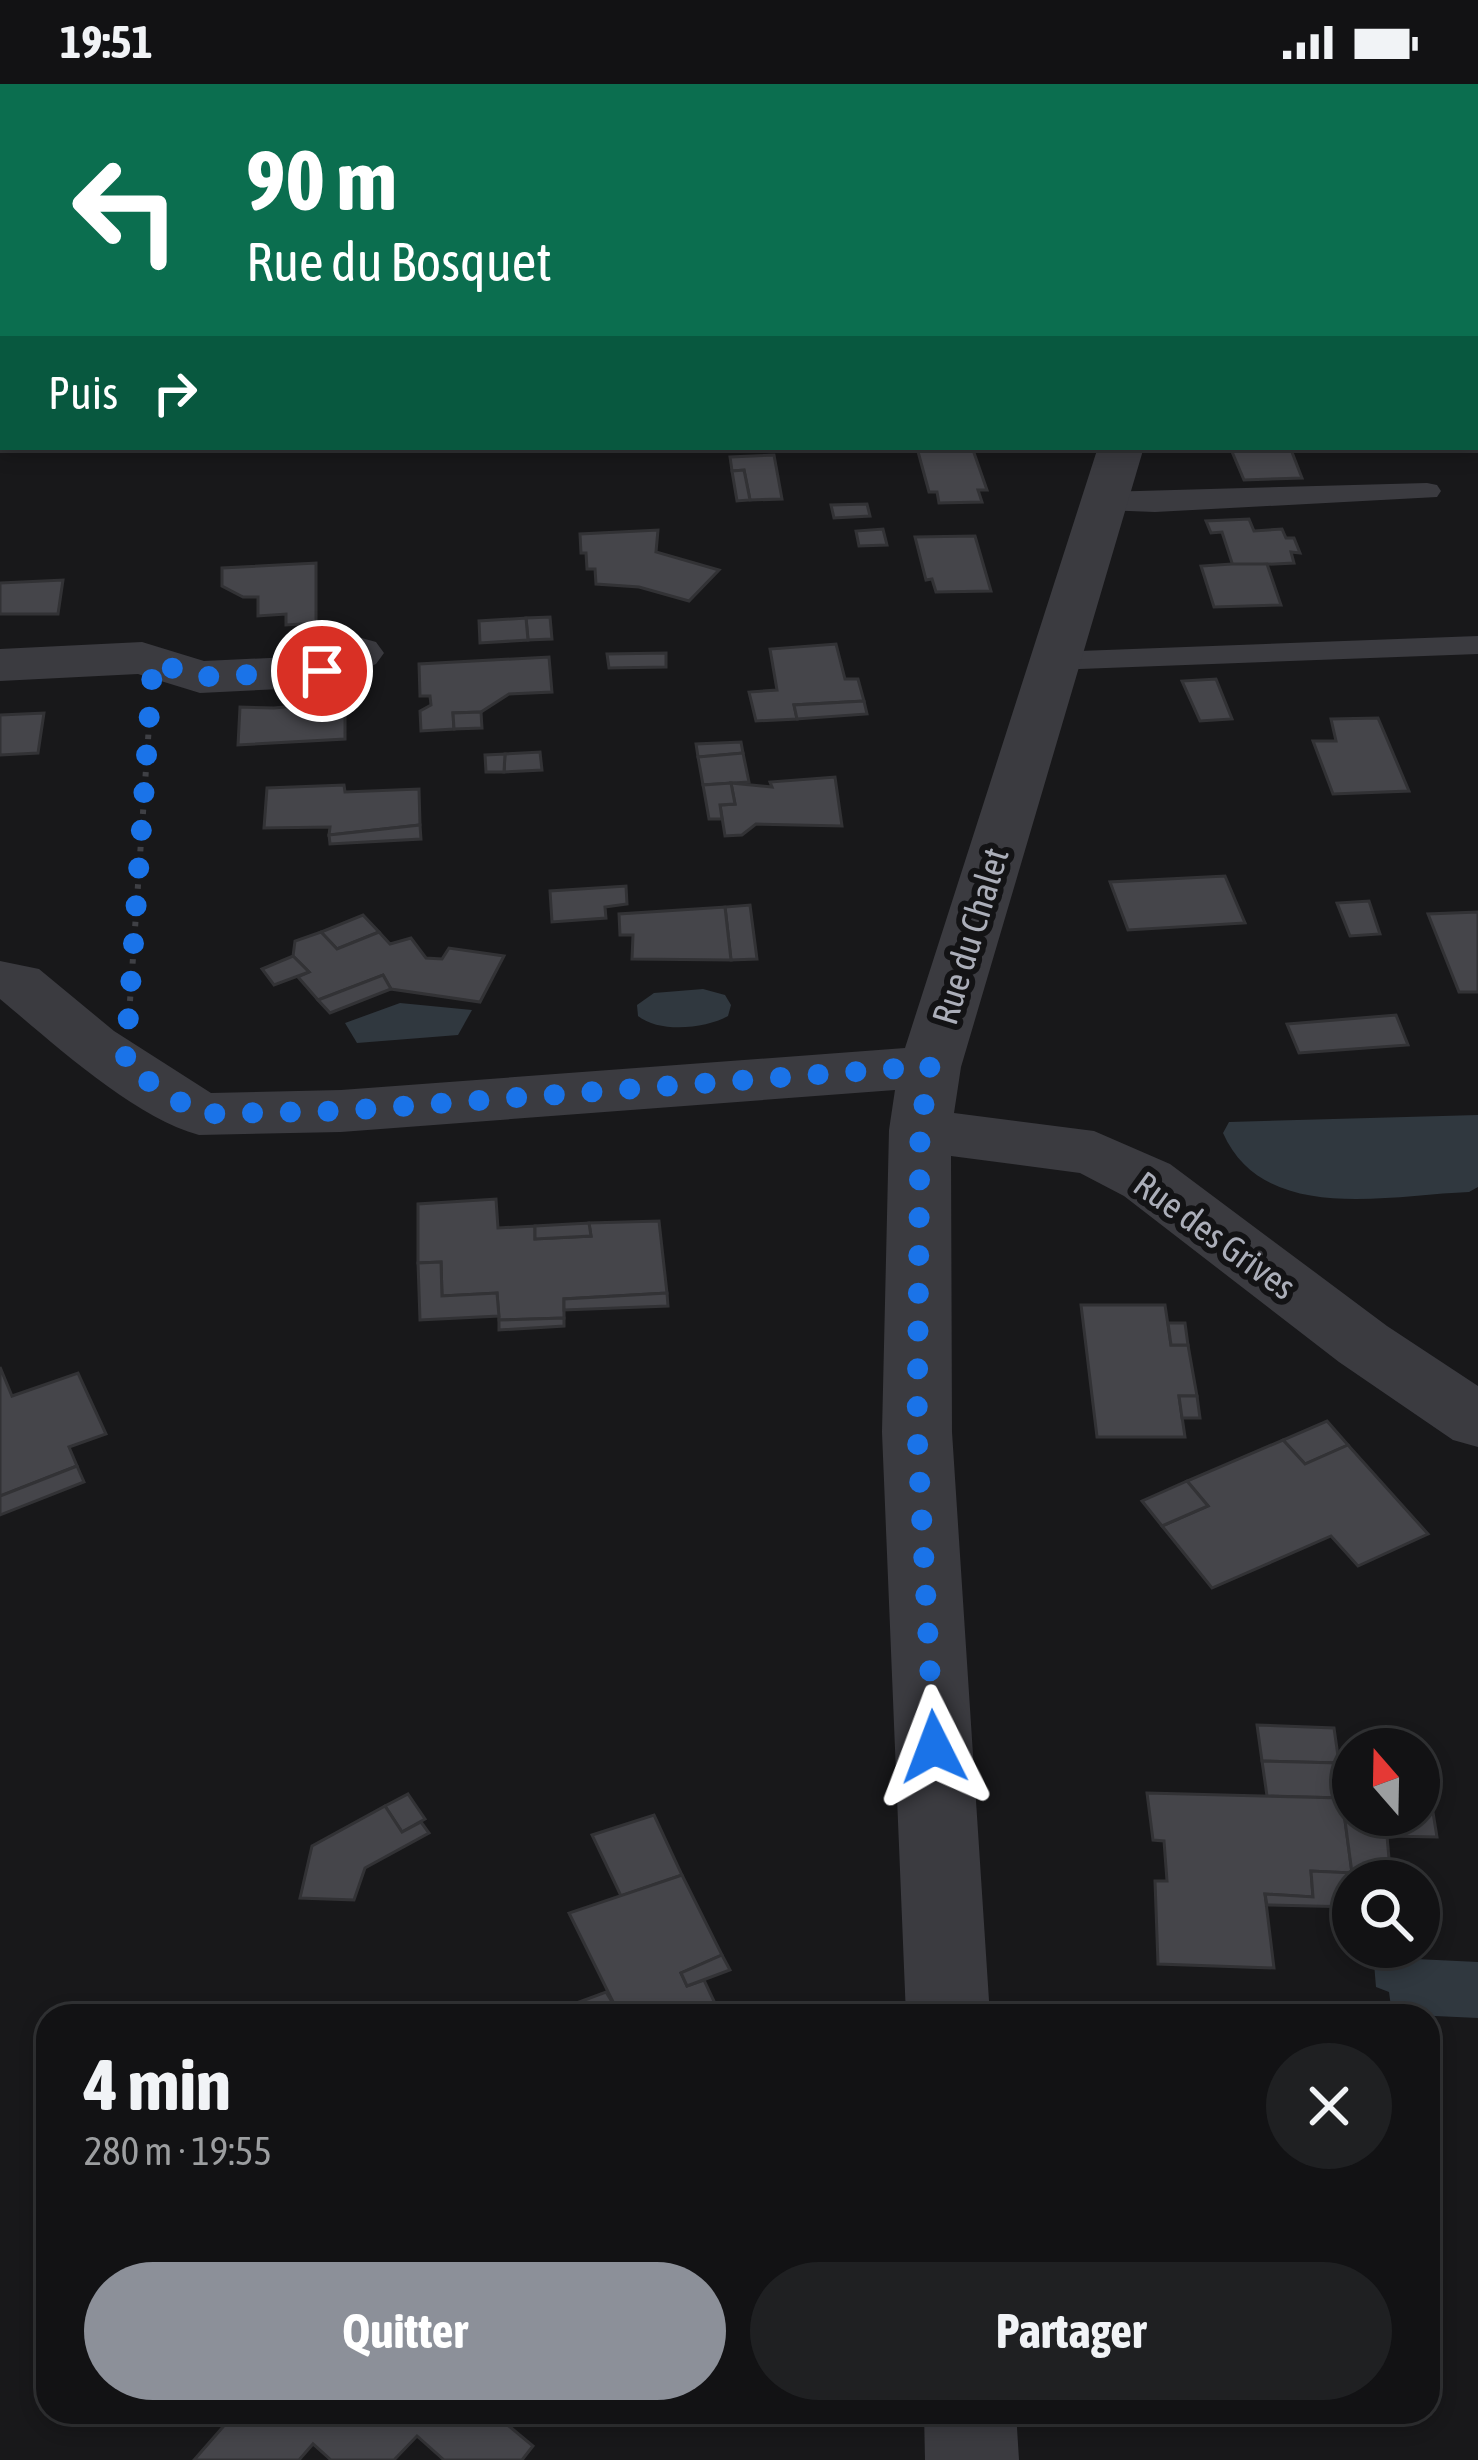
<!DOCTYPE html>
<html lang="fr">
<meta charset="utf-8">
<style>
:root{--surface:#121214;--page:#1f2022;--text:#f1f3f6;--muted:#9c9ea0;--line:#313234;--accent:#8c9099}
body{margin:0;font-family:"Asap Condensed",sans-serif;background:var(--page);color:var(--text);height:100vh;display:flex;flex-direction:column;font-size:45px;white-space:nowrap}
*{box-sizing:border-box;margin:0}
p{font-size:39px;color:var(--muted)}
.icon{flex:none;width:66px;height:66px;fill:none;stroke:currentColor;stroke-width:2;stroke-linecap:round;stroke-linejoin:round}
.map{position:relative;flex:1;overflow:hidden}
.details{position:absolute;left:36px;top:1920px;width:1404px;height:420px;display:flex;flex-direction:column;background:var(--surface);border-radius:36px;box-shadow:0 6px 18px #0003,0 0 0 3px var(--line)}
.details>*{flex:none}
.top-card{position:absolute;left:0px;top:0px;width:1479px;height:366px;box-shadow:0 6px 18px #0003,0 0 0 3px var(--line);background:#0b6e4f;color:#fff;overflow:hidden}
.needle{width:78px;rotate:340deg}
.buttons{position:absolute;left:1332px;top:1644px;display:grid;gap:24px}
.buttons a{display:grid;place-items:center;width:108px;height:108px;border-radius:50%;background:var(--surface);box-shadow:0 6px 18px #0003,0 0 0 3px var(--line);font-size:60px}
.pin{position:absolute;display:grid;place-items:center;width:102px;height:102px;color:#fff;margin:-51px;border:6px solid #fff;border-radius:50%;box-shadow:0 3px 12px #0007}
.me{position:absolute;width:132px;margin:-66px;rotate:357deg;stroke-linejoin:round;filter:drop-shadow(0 0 9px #0008)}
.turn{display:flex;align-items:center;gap:42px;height:252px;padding:0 48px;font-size:54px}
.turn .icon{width:156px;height:156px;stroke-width:2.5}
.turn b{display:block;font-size:84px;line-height:102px}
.then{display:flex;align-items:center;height:114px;padding:0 48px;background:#0003;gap:24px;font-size:45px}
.round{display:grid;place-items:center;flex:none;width:126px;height:126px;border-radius:63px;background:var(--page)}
.headline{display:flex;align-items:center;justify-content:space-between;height:204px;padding:0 48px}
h1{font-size:72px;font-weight:700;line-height:90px}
.primary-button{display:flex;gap:24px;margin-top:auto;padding:24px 48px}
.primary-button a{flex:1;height:138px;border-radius:72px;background:var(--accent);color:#fff;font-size:48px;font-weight:700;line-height:138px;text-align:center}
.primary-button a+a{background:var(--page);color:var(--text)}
.status{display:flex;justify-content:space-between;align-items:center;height:84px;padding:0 60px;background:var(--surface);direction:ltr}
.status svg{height:33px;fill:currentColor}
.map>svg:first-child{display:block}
.water{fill:#30383f}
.building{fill:#45454a;stroke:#323235;stroke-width:3}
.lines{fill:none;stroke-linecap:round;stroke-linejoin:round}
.path{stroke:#3f4045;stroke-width:6;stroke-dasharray:4.5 8;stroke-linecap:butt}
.service{fill:#3b3b40;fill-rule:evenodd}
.minor{fill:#3b3b40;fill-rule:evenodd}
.route{stroke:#1a73e8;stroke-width:21;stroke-dasharray:0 37.8}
.labels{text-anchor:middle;stroke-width:12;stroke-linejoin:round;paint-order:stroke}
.street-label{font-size:36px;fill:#abaeb9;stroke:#131315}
</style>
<div class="status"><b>19:51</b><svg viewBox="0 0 49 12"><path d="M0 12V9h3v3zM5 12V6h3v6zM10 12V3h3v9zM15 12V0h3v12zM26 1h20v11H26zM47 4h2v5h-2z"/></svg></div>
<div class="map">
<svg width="1478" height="2376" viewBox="0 0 1478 2376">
<rect width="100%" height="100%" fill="#18181a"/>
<g class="water">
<path d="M703,905L725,911L731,921L728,932C705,945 659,949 638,932L637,921L654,909Z"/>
<polygon points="400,919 472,926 458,951 357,959 345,939"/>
<path d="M1478,1031V1103L1469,1108C1388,1111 1264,1141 1223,1049L1229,1038Z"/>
<polygon points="1373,1867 1414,1869 1416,1875 1478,1878 1478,1934 1392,1930 1389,1908 1376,1903"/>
</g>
<g class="building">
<polygon points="317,0 431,0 434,2 308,3"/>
<polygon points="827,0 1024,0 827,3"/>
<polygon points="972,363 987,406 978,406 982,418 939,419 937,408 929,408 917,364"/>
<polygon points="1230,363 1290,363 1302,394 1244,396"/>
<polygon points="774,371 782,415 750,416 744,386 732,387 730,373"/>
<polygon points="744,386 750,416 737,417 732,387"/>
<polygon points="867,420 870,432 834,434 831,421"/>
<polygon points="1249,435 1254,447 1282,445 1286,454 1294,454 1300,469 1291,468 1294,479 1233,482 1222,448 1211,449 1206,437"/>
<polygon points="883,445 887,461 859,462 856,447"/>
<polygon points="658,446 656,468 719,486 689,517 639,503 596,500 595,485 587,485 586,469 581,469 580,450"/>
<polygon points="975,452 991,507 936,508 932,495 926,496 915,453"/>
<polygon points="316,479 316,539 286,541 286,530 258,532 258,513 243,513 222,502 222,484"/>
<polygon points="1232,480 1267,480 1281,521 1214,523 1201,482"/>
<polygon points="63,496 58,530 0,530 0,499"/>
<polygon points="550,533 552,555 528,556 526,534"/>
<polygon points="526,534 528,556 480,559 479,537"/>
<polygon points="836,560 845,595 858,595 864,617 794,621 797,635 756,637 749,608 777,606 770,565"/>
<polygon points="666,569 666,583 609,584 607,570"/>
<polygon points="549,573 552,608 509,610 481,628 453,629 454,645 421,647 420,627 431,621 430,612 420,612 419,580"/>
<polygon points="1216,595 1232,635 1200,637 1182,597"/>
<polygon points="345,617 345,655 238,661 240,623 274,624"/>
<polygon points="864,617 867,630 797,635 794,621"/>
<polygon points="481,628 482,644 454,645 453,629"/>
<polygon points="44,629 38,669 0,671 0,631"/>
<polygon points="1378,634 1409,707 1333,710 1313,657 1336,657 1331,635"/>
<polygon points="741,658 743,669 698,673 696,660"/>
<polygon points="540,668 542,686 504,688 505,670"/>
<polygon points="743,669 749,698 703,701 698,673"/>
<polygon points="505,670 504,688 486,688 485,671"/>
<polygon points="835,693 842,742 756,740 742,751 725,752 720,721 735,720 731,699 772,703 770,698"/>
<polygon points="731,699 735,720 720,721 722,735 709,735 703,701"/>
<polygon points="344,701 345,708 419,705 420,741 329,751 330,743 264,744 267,704"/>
<polygon points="420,741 421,755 330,760 329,751"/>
<polygon points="1225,792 1245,839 1128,846 1110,798"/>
<polygon points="626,802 627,820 605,823 606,834 552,838 550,807"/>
<polygon points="1369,817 1380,850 1350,852 1337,819"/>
<polygon points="750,821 757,875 731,876 725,823"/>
<polygon points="725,823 731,876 632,875 633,851 620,851 619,830"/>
<polygon points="1478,828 1478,908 1459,908 1428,830"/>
<polygon points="363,831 379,848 337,865 321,848"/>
<polygon points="321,848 337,865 379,848 390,860 411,854 426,874 442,875 449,864 504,872 480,918 391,905 383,891 318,916 298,893 309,888 293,872 295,857"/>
<polygon points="293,872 309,888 274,901 262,885"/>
<polygon points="383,891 391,905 330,929 318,916"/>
<polygon points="1396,931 1408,961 1299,969 1287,940"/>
<polygon points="496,1115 498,1144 535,1142 535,1155 591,1152 589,1139 659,1137 667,1209 564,1215 564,1234 499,1236 497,1209 442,1212 441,1178 418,1179 418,1120"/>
<polygon points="589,1139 591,1152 535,1155 535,1142"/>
<polygon points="441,1178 442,1212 497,1209 499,1232 420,1236 418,1179"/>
<polygon points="667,1209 668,1222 564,1226 564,1215"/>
<polygon points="1081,1221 1165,1221 1171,1261 1188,1261 1197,1312 1179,1312 1185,1353 1097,1353"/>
<polygon points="564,1234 564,1242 499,1246 499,1236"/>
<polygon points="1168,1239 1185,1239 1188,1261 1171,1261"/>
<polygon points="0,1283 12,1312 78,1289 106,1350 69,1363 77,1382 0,1412"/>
<polygon points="1179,1312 1197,1312 1200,1334 1182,1334"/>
<polygon points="1327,1337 1348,1361 1305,1380 1283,1356"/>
<polygon points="1283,1356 1305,1380 1348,1361 1428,1450 1358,1482 1331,1452 1212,1504 1162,1442 1208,1422 1187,1397"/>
<polygon points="77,1382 84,1398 0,1431 0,1412"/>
<polygon points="1187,1397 1208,1422 1162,1442 1142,1417"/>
<polygon points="1257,1641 1334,1644 1339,1679 1262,1677"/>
<polygon points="1262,1677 1339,1679 1342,1714 1267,1712"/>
<polygon points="1147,1709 1342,1714 1352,1789 1311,1787 1313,1813 1265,1810 1274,1884 1158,1880 1155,1797 1167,1797 1164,1757 1153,1756"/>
<polygon points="408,1710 425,1735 402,1748 385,1722"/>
<polygon points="1342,1714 1353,1714 1353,1731 1419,1731 1419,1716 1431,1716 1437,1753 1387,1752 1391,1797 1353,1797 1353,1823 1267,1821 1265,1810 1313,1813 1311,1787 1352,1789"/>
<polygon points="385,1722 402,1748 421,1738 429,1749 365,1784 354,1816 300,1814 312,1762"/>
<polygon points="654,1731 682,1791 621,1812 592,1751"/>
<polygon points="682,1791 722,1871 681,1889 687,1902 704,1896 721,1932 632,1932 628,1922 617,1926 569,1829"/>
<polygon points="722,1871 730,1886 687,1902 681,1889"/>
<polygon points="606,1908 617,1926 628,1922 632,1932 566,1932 563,1924"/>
<polygon points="236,2328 492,2328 533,2362 522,2376 444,2376 417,2352 394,2376 331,2376 313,2360 299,2376 194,2376"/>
</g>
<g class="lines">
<polyline class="path" points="130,917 150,627"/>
<g class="service">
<rect x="545" y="0" width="22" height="3"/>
<rect x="1082" y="0" width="22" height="3"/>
<polygon points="0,72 3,73 3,88 0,87"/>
<polygon points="1427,399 1437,401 1441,407 1437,413 1155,428 1103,426 1089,417 1103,408"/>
<polygon points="1478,552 1478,570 1053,586 1038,577 1053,568"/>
</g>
<g class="minor">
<rect x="1221" y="0" width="38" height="3"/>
<polygon points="3,181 3,207 0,208 0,182"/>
<rect x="0" y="333" width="3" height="28"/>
<path d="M1098,363H1144L961,983L954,1029L1094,1047L1170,1080L1387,1242L1478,1302V1363L1453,1356L1339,1278L1124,1112L1080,1089L951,1072L952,1348L990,1932H906L882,1348L889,1046L895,1006L341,1048L199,1051C133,1033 53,959 0,915V877L39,885L114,947L211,1009L341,1006L905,964Z"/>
<polygon points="358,553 376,558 384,569 376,580 323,603 200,609 138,590 0,597 0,565 142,558 204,577 313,572"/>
<polygon points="924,2328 1016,2328 1019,2376 925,2376"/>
</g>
</g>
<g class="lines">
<polyline class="route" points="322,587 200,593 153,578 125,982 199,1030 341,1027 930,982 920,1046 917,1348 934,1663"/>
</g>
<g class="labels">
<g class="street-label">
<text transform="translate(970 852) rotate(-73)" y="13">Rue du Chalet</text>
<text transform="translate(1215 1151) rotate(36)" y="13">Rue des Grives</text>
</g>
</g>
</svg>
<div class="buttons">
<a><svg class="needle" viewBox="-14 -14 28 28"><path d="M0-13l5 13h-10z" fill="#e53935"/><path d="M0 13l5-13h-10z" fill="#9c9ea0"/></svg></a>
<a><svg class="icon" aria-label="search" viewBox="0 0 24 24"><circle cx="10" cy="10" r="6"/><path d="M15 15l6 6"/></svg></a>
</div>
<div class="pin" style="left:322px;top:587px;background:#d93025"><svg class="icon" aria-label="arrive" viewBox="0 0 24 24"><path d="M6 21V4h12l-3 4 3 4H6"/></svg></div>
<svg class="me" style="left:934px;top:1663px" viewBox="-20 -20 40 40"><path d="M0-17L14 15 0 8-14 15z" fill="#1a73e8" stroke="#fff" stroke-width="4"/></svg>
<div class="top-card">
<div class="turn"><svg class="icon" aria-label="left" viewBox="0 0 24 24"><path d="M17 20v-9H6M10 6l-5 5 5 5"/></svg><div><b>90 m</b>Rue du Bosquet</div></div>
<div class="then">Puis<svg class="icon" aria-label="right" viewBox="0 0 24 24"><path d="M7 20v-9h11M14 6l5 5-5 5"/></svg></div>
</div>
<section class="details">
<div class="headline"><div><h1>4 min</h1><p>280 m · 19:55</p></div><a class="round"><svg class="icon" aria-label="close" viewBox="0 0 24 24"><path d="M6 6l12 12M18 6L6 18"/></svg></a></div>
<div class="primary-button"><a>Quitter</a><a>Partager</a></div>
</section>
</div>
